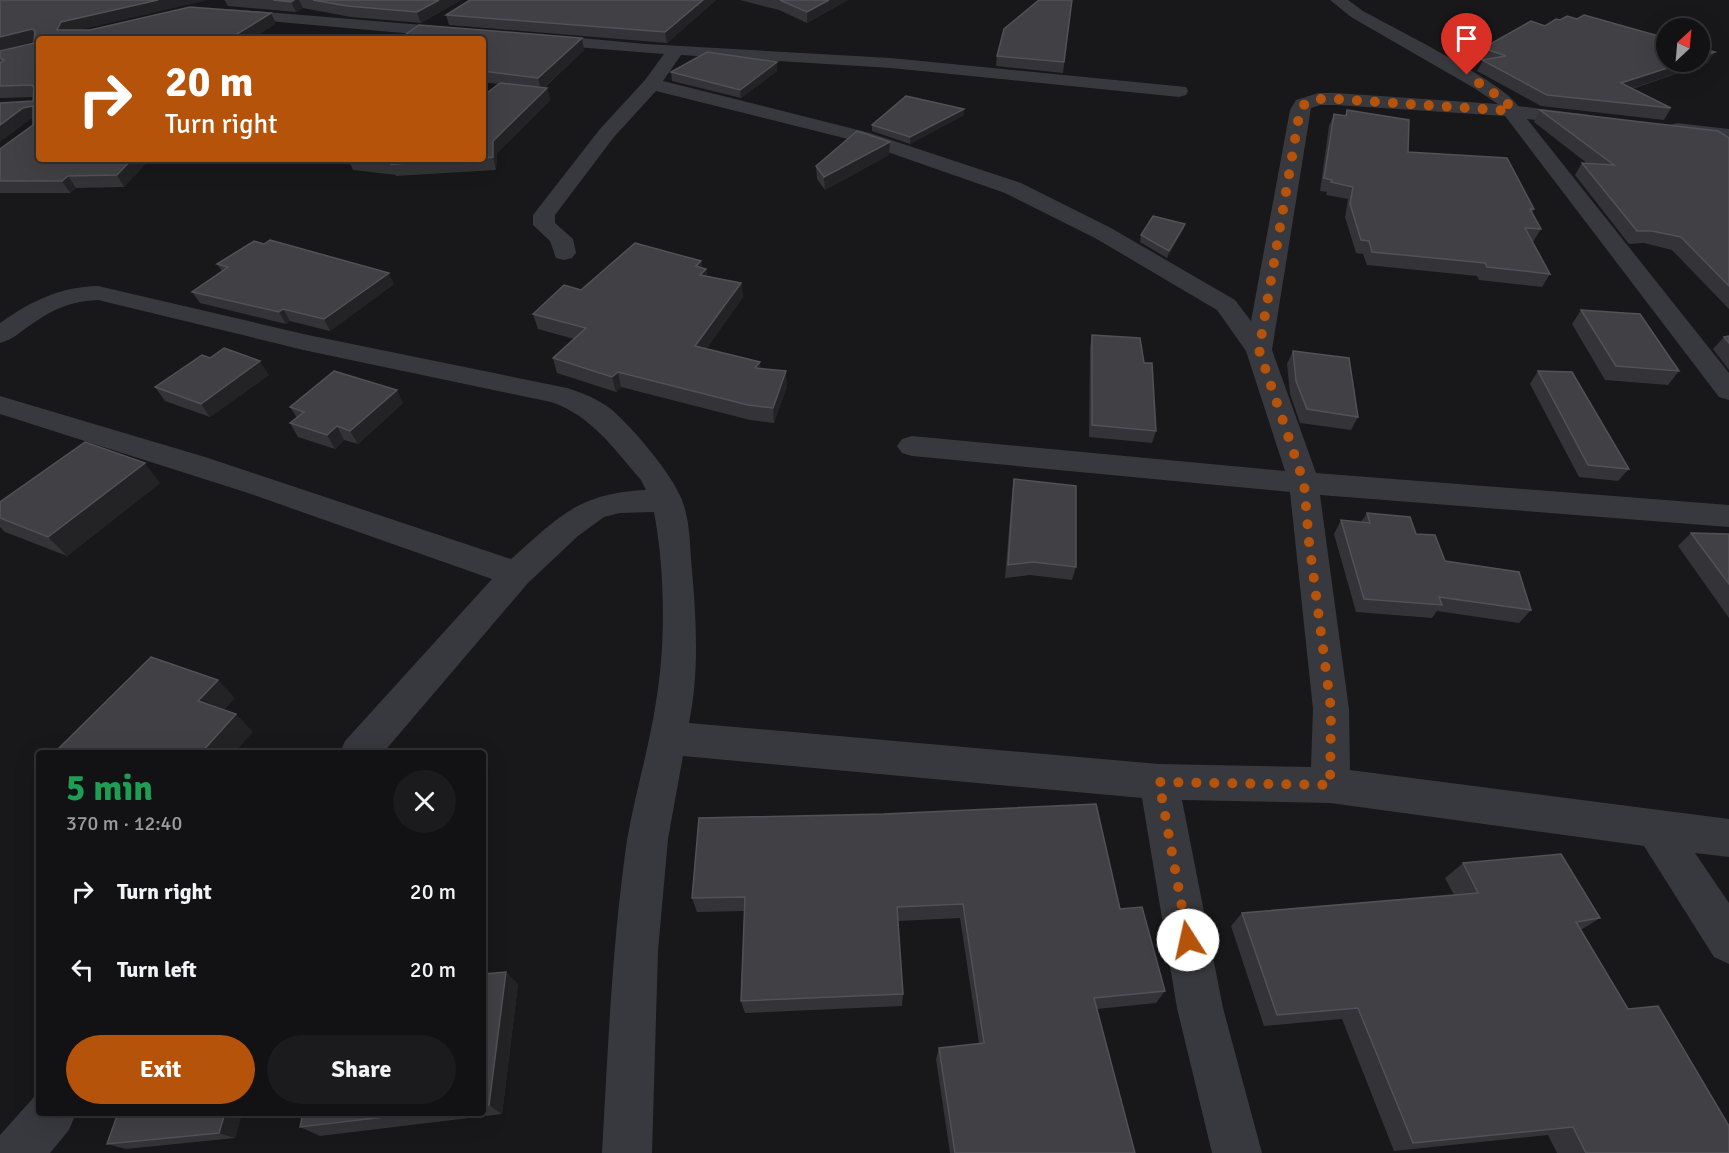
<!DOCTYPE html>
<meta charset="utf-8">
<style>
:root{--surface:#121113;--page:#1b1a1c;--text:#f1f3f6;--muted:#9c9da0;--line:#313133;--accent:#b45309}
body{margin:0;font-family:Signika,sans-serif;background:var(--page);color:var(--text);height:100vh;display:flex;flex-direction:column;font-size:22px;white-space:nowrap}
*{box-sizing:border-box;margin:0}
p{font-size:20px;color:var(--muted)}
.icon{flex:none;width:33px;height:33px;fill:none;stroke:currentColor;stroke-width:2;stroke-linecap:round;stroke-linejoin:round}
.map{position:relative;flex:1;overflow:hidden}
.side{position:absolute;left:36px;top:750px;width:450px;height:366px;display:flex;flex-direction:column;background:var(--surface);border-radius:6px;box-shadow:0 6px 24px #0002,0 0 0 2px var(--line)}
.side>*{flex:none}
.top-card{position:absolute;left:36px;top:36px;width:450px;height:126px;border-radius:6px;box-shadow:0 6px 24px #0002,0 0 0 2px var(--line);background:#b45309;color:#fff;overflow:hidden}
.needle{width:39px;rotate:26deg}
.buttons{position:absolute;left:1656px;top:18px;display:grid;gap:12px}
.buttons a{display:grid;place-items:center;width:54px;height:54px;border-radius:50%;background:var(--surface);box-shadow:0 6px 24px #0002,0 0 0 2px var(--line);font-size:30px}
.pin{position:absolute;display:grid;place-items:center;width:51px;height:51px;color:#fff;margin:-62px -26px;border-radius:50% 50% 50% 0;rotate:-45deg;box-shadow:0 0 6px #0007}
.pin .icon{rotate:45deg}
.me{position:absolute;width:66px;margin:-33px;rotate:350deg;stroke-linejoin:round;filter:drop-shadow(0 0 4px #0008)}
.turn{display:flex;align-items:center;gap:21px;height:126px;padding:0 30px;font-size:27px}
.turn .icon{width:78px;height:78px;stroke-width:2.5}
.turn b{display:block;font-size:42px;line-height:51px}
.round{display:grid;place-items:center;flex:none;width:63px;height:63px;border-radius:32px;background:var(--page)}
.summary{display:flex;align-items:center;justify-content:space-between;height:102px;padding:0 30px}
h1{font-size:36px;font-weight:800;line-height:45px;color:#1e9e55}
.button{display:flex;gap:12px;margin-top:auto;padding:12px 30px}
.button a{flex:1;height:69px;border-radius:36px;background:var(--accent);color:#fff;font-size:24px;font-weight:800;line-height:69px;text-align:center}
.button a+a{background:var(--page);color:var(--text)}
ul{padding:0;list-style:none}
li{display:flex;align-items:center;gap:18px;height:78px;padding:0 30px}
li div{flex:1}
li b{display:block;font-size:22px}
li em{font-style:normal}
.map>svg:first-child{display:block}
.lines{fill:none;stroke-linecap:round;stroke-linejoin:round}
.minor{fill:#38393e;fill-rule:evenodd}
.wall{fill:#343337}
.shaded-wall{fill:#232225}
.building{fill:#414045;stroke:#515157;stroke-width:1.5}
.route{stroke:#b45309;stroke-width:10;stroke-dasharray:0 18}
</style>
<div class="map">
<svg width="1729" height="1153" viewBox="0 0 1729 1153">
<rect width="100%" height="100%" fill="#181719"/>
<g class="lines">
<g class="minor">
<path d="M1330,0H1348L1363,11C1390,26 1508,85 1518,106L1591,115L1594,119L1591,123L1584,125L1527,119L1729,373V400L1719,397L1505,116L1336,105H1320L1311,108L1272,350L1316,473L1729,505V527L1320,495L1349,709L1350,770L1729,819V857L1695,853L1729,903V964L1714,957L1644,846L1330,803L1182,800L1223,1008L1262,1153H1212L1177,1008L1142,798L683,756L668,839L658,951L652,1153H602C608,1049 612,944 627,840C635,794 649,748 656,702C666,643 665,570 654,512L620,513L604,517L578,536L528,583L383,753H340L345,741L492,579L248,493L0,414V396L205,457L511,559C559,517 578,493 646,490L641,480C613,448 592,416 551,402L308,351L98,300C72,301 53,309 32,324C21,331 13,340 0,343V323C31,301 60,287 98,286L308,335L567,388C583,393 598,399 612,410C633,428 672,474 682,500C689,518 690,540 691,559C696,614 700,669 689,723L1159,764L1311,767L1313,709L1290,492L912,456L902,453L897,446L902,439L912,436L1285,471L1246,351L1217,310L1095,238L1005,193L856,141L656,91L614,137L555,215V223L573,239L576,253L572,258L564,260L556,258L550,241L533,225V215L600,129L645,80L664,54L537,44L531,43L528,39L531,35L537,34L646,44L891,58L1186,87L1188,91L1186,95L1179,97L891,68L681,55L663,81L870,133L1021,183L1111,228L1235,300L1251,321L1290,110L1296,100L1318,93H1336L1498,104L1474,88L1351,17Z"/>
<polygon points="229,9 459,28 465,29 467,33 465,37 459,38 223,17 221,14 223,11"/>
<polygon points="1677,123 1729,129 1729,141 1670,133 1667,129 1670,125"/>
<polygon points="39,1094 39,1113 76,1113 69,1130 50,1153 0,1153 0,1135 35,1096"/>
</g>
</g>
<g class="wall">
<polygon points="0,0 78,30 276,24 39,39 150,159 124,187 76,188 70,193 0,193 0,149 33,125 33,119 31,119 33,97 0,98 0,51 34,43 34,41 0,50"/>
<polygon points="224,0 461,0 421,23 351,17 303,8 296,12 228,6 225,1"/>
<polygon points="470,0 716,0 667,43 449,25 446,15"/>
<polygon points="740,0 848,0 807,23 779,10"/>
<polygon points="1072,0 1063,73 996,66 997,56"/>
<polygon points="1545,26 1708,63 1632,89 1671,108 1664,120 1541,106 1477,71 1483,60 1478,58 1483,48"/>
<polygon points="483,39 584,50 544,88 547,88 550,100 497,153 496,170 396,176 396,175 353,170 348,159 483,159 483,96 498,84 483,82"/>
<polygon points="777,62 777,71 741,98 672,81 671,72"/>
<polygon points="964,109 964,115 910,144 872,131 872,125"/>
<polygon points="1347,110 1408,152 1534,209 1532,213 1541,229 1533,242 1550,274 1542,287 1479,280 1477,276 1367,265 1363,254 1356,253 1345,217 1348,199 1326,195 1327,192 1320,191 1329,126 1334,114 1345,116"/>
<polygon points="1540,110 1729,138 1729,309 1672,250 1644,243 1629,244 1575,175 1582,163 1588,164 1534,122"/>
<polygon points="889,155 825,190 817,179 816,166"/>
<polygon points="1185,224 1183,230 1167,258 1140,242 1141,235"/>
<polygon points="701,261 702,268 706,269 707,276 741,283 743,297 706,349 760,368 787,386 774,423 750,420 621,387 616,392 557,373 553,358 574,339 538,329 533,314 581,290"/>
<polygon points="217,264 394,284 330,331 290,321 286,324 200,303 192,292 222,271"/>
<polygon points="1581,310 1679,371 1668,385 1605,380 1572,324"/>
<polygon points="1092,335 1156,431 1152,443 1089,437 1090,347"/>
<polygon points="1729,336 1729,370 1713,349 1724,337"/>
<polygon points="1293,351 1358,417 1351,430 1300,423 1290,394 1287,364"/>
<polygon points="1538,371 1629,469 1618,481 1579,477 1530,384"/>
<polygon points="269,375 210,417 165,401 155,387"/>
<polygon points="403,403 358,444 344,440 335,449 298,437 290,423 297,418 290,407"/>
<polygon points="1014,479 1076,567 1072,580 1030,575 1005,578 1012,493"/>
<polygon points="160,483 67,556 5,532 0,527 0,502"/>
<polygon points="1367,513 1416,534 1445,561 1531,610 1519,623 1437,611 1432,618 1356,612 1334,534 1341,520 1361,522"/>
<polygon points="1691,533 1729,534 1729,618 1678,546"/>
<polygon points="699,818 1120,909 1165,991 1156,1003 1097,1009 1135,1153 950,1153 936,1059 939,1048 979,1043 960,918 898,921 903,994 902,1006 745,1013 741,1001 744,911 697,912 692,898"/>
<polygon points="1463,863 1600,918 1581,930 1628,1009 1729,1153 1557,1153 1548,1135 1394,1151 1342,1019 1264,1026 1231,926 1242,913 1454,895 1445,878"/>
<polygon points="483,974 518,984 502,1114 320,1136 300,1127 303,1113 483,1113"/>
<polygon points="242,1113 235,1138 126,1149 107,1144"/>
</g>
<g class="shaded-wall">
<polygon points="158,0 208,0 67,33 57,30 61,22"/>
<polygon points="294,0 299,0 303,8 296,12 291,2"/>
<polygon points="439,0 461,0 421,23 417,12"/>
<polygon points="703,0 716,0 667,43 665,32"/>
<polygon points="829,0 848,0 807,23 807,12"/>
<polygon points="271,13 276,24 252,39 229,39"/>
<polygon points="32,29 38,40 0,50 0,37"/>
<polygon points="582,38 584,50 541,90 538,78"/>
<polygon points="1715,52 1708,63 1614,94 1621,83 1686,62 1700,62 1700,57"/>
<polygon points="777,62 777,71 741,98 740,90"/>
<polygon points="547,88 550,100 497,153 496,170 493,157 493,141"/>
<polygon points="33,106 39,117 31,119 0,142 0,125 23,108"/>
<polygon points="964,109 964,115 910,144 910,137"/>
<polygon points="890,142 889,155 825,190 824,177"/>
<polygon points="132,159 150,159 124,187 117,175"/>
<polygon points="68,176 76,188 70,193 62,181"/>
<polygon points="1185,224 1183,230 1167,258 1169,251"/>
<polygon points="701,261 703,272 706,269 708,283 698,281 696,266"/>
<polygon points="389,273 394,284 330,331 324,319"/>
<polygon points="741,283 743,297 698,361 695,346"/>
<polygon points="283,309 290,321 286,324 279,312"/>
<polygon points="260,361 269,375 210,417 201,404"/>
<polygon points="760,362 761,377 755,368"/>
<polygon points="786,371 787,386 774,423 773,408"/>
<polygon points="618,372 621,387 616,392 612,377"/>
<polygon points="397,390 403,403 358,444 350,431"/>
<polygon points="337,426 344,440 335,449 327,435"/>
<polygon points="145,463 160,483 67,556 48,537"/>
<polygon points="218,680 235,698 216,719 198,701"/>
<polygon points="236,714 253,732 234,753 201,753"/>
<polygon points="506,972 518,984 502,1114 489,1105"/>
<polygon points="225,1113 242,1113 235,1138 219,1133"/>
</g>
<g class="building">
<polygon points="0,0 158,0 61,22 57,30 90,30 190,7 271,13 229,39 39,39 39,159 132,159 117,175 68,176 62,181 0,181 0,149 33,125 33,106 23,108 0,125 0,103 33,101 34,88 32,85 0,86 0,63 4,60 0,58 0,51 34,43 35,31 32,29 0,37"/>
<polygon points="273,0 294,0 291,2"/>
<polygon points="313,0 439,0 417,12 347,6"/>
<polygon points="470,0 703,0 665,32 446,15"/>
<polygon points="780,0 829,0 807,12"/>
<polygon points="1039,0 1072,0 1064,62 997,56 1004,29"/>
<polygon points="1584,15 1666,38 1666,62 1686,62 1621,83 1671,108 1547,95 1482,60 1506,56 1483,48 1531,21 1545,26 1556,19 1560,20 1567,16 1577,19"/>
<polygon points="419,25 582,38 538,78 483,71 483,39 399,39"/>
<polygon points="1700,48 1715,52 1700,57"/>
<polygon points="707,52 777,62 740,90 671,72"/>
<polygon points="500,83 547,88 493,141 493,157 483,158 483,96"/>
<polygon points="906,96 964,109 910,137 872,125"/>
<polygon points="1347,110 1409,120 1408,152 1507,158 1534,209 1530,209 1541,229 1525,228 1550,274 1487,267 1485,263 1372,252 1369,241 1361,240 1350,204 1353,187 1331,182 1332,180 1324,178 1334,114 1346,116"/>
<polygon points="1540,110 1718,131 1729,138 1729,286 1681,237 1652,231 1637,231 1582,163 1614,165"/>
<polygon points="857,131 890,142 824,177 816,166"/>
<polygon points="358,159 469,159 392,164 393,163"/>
<polygon points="1153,216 1185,224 1169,251 1141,235"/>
<polygon points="270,240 389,273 324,319 283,309 279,312 192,292 228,267 217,264 254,241 264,244"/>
<polygon points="635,243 701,261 696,266 706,269 700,275 741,283 695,346 760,362 755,368 786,371 773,408 748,405 618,372 612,377 553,358 586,328 533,314 564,285 581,290"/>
<polygon points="1581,310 1640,314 1679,371 1616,366"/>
<polygon points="1092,335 1140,338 1144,363 1152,363 1156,431 1092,425"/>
<polygon points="1729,336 1729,343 1724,337"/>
<polygon points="224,348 260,361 201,404 155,387 202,355 210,358"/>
<polygon points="1293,351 1349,358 1358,417 1307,409 1296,381"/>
<polygon points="334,371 397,390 350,431 337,426 327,435 290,423 304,412 290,407"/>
<polygon points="1538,371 1572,372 1629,469 1588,465"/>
<polygon points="85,442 145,463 48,537 0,518 0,502"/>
<polygon points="1014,479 1076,486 1076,567 1033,562 1008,565"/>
<polygon points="1367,513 1410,517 1416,534 1435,535 1445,561 1519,572 1531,610 1439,597 1442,605 1364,599 1341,520 1370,523"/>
<polygon points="1691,533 1729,534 1729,584"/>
<polygon points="151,657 218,680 198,701 236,714 201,753 54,753"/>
<polygon points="1096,804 1120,909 1142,907 1165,991 1094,998 1135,1153 955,1153 939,1048 984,1043 963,904 897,907 903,994 741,1001 745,897 692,898 699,818 884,814"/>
<polygon points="1561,854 1600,918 1576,922 1628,1009 1658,1006 1729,1126 1729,1153 1586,1153 1573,1127 1413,1143 1358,1008 1277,1015 1242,913 1478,893 1463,863"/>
<polygon points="506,972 489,1105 483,1105 483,974"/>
<polygon points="118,1113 225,1113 219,1133 107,1144"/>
<polygon points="303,1113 419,1113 300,1127"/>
</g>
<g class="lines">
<path class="route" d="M1188,940L1159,782L1330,785L1331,709L1309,542L1304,483L1259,350L1300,110C1307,97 1323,99 1336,99L1511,111L1507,102L1467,75"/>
</g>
</svg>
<div class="buttons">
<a><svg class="needle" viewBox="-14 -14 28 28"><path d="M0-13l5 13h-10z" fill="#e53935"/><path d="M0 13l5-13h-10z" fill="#9c9da0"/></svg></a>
</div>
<div class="pin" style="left:1467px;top:75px;background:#d93025"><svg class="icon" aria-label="arrive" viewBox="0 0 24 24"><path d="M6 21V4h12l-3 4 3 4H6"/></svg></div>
<svg class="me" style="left:1188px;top:940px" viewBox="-20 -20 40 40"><circle r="19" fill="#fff"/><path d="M0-13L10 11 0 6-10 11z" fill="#b45309"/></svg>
<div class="top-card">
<div class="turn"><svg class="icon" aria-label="right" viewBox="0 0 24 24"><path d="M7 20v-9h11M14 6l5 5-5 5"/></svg><div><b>20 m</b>Turn right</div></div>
</div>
<section class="side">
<div class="summary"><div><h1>5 min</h1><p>370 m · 12:40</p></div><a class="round"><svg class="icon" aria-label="close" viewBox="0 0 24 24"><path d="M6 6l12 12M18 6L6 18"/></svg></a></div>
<ul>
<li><svg class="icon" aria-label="right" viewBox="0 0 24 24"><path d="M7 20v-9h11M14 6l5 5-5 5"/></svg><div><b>Turn right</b></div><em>20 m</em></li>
<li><svg class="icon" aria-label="left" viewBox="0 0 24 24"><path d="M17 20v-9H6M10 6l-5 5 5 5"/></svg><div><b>Turn left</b></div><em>20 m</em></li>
</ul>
<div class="button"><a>Exit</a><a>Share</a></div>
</section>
</div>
